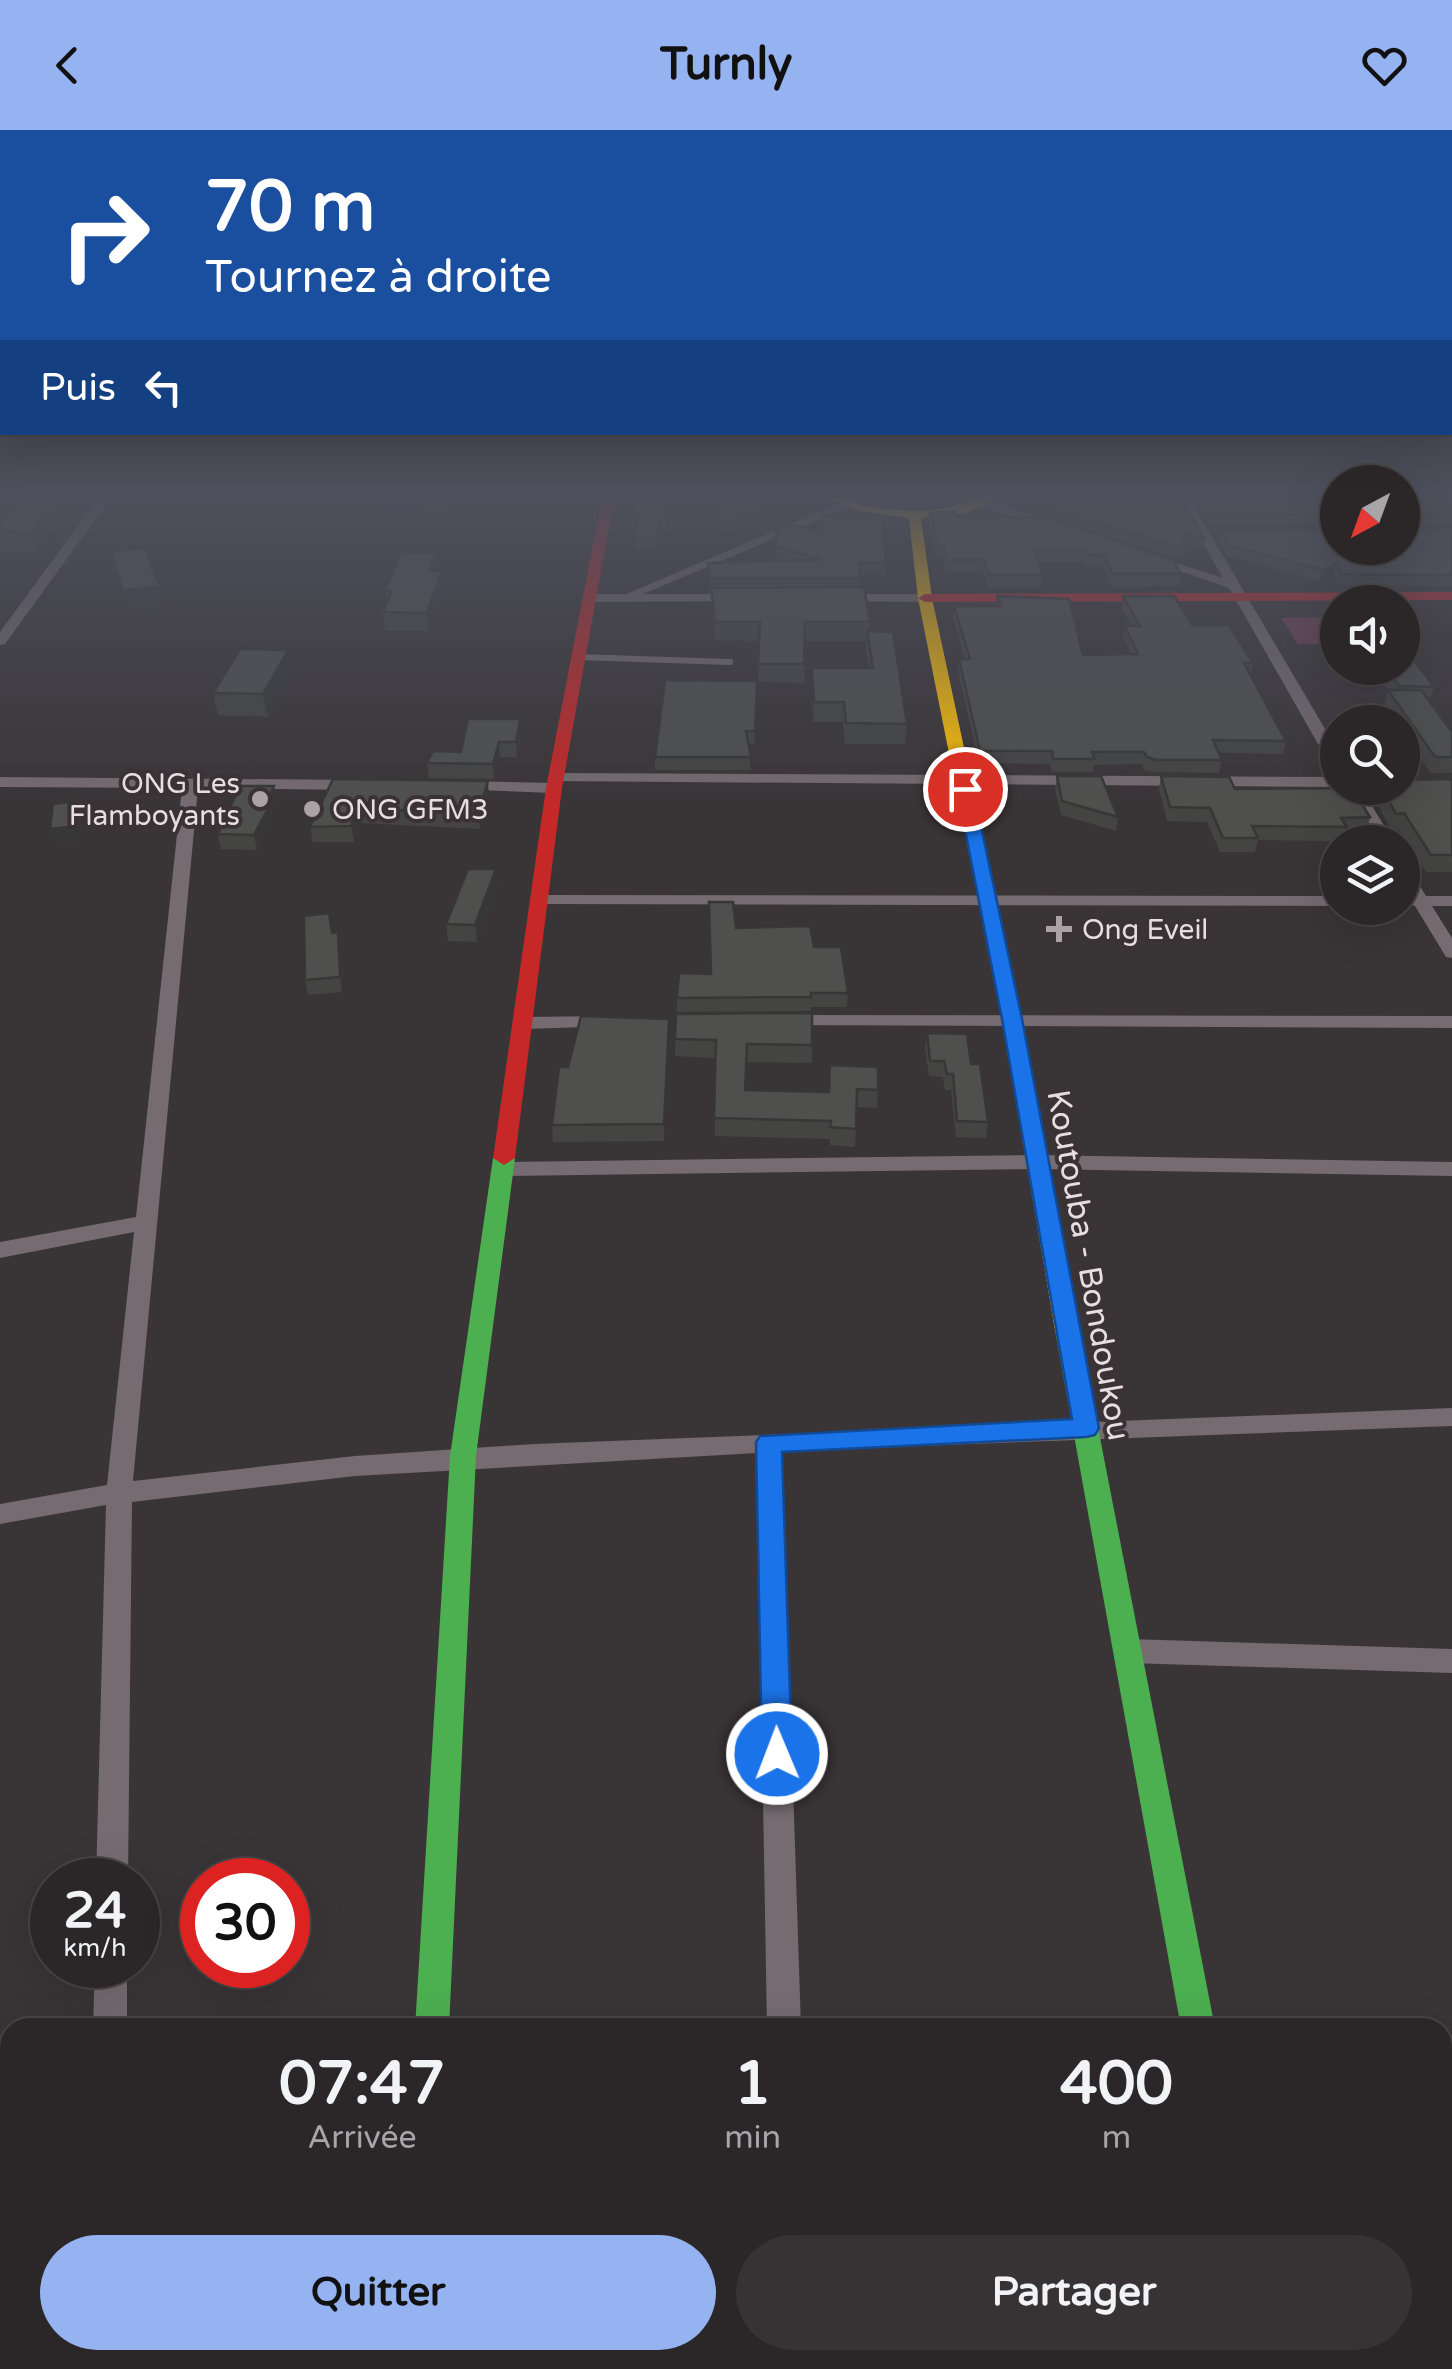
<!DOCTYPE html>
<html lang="fr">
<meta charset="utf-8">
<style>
:root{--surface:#2b2728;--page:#373334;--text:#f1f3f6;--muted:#a6a5a8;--line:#474445;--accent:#95b2f1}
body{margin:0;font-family:"Varela Round",sans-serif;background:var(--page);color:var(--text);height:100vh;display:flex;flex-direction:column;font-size:38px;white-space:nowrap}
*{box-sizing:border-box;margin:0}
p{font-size:32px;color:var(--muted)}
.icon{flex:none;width:55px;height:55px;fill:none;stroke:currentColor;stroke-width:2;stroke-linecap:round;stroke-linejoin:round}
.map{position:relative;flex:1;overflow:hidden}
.sheet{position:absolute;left:0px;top:1888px;width:1452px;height:352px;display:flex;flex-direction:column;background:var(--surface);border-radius:30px 30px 0 0;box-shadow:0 10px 40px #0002,0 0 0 2px var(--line)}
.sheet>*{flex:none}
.guide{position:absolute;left:0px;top:0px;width:1452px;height:305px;box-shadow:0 10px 40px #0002,0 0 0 2px var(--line);background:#1a4fa0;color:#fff;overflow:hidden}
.needle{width:65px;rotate:221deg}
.fabs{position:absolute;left:1320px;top:335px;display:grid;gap:20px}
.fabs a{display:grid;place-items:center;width:100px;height:100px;border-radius:50%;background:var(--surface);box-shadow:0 10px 40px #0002,0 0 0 2px var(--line);font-size:50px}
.speed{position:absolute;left:30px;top:1728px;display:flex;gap:20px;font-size:50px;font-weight:700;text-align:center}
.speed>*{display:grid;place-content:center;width:130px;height:130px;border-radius:50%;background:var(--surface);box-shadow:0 10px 40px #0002,0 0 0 2px var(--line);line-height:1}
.speed small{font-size:25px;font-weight:400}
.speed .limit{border:15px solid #d22;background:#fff;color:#111}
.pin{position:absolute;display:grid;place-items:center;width:85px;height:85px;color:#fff;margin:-42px;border:5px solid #fff;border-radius:50%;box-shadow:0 2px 10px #0007}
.me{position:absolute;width:110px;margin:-55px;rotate:359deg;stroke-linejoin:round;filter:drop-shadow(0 0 8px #0008)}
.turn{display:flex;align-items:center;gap:35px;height:210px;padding:0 40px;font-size:45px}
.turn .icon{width:130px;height:130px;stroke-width:2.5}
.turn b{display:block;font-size:70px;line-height:85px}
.then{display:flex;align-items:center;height:95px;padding:0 40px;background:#0003;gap:20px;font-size:38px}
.eta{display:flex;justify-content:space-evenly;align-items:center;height:170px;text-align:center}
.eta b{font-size:60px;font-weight:800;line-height:70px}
.cta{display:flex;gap:20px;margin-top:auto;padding:20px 40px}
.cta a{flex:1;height:115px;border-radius:60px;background:var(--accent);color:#111;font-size:40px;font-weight:800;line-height:115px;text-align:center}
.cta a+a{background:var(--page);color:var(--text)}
header{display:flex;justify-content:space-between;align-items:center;height:130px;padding:0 40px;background:var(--accent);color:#111;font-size:45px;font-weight:800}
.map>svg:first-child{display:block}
.green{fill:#6f3e55}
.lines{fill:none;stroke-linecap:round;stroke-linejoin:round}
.lane{stroke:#756b70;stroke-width:6}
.street{fill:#756b70;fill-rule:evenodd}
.fast{fill:#4caf50;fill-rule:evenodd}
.slow{fill:#ffc107;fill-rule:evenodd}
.jam{fill:#c62828;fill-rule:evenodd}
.wall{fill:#444443}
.shaded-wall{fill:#373737}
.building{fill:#4f4f4e;stroke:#373737;stroke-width:2.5}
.route{fill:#1a73e8;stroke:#114b97;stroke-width:2.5}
.poi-dot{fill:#a9a3a5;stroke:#3b3236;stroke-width:4}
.labels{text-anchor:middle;stroke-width:8;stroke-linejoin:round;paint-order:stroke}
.far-poi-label{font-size:28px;fill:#e5dfe1;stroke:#3b3236;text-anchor:start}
.street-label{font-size:32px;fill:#e5dfe1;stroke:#3b3236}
</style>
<header><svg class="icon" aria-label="back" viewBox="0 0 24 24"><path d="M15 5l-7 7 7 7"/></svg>Turnly<svg class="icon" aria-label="heart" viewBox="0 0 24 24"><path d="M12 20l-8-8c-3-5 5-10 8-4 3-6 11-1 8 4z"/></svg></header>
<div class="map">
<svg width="1452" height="2239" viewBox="0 0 1452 2239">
<rect width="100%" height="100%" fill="#393436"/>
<polygon class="green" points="1337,487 1337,514 1298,514 1281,488"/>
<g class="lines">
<polyline class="lane" points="579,527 730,532"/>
<g class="street">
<polygon points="61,363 161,363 108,372 5,514 0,515 0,502 96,371"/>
<polygon points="1174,363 1186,363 1338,621 1338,640 1330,635 1229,458 1145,429 1151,425 1223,448"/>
<polygon points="986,370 1058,394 1060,397 1050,400 982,376 980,374"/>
<polygon points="845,371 849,373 849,377 643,464 742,464 749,468 747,471 590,472 583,468 590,464 626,464"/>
<polygon points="839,464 925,464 932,468 925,472 834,471 832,468"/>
<polygon points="556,643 1338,647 1338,657 550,651 548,648"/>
<polygon points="0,647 361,650 369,655 361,660 198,658 133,1351 355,1326 534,1314 1452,1278 1452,1296 782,1321 801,1898 767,1898 757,1323 355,1346 132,1372 128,1750 96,1750 106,1375 0,1394 0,1374 107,1355 134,1102 0,1128 0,1112 136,1087 182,658 0,657"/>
<polygon points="458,651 554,653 562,658 554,663 452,659 452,653"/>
<polygon points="1345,658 1361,658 1394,712 1378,712"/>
<polygon points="1402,736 1408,737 1426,766 1452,766 1452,776 1432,776 1452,808 1452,828 1446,827 1415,776 1402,771 1409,766 1402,756"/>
<polygon points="541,765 1338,766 1338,776 535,774 535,766"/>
<polygon points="782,885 1452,886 1452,898 775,895 775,887"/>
<polygon points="610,886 620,892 617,896 524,899 514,893 524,887"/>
<polygon points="1035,1025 1452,1032 1452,1046 1035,1039 503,1046 492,1039 503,1032"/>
<polygon points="1129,1509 1452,1519 1452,1543 1129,1533 1119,1529 1115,1521 1119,1513"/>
<polygon points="95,1835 127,1835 127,1898 93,1898"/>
<rect x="1442" y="1984" width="10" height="36"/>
<polygon points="85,2230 123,2230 122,2239 84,2239"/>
<polygon points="398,2230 436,2230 437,2239 399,2239"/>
<rect x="774" y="2230" width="38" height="9"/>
</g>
<g class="fast">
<polygon points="504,1021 515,1028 476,1326 449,1898 415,1898 450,1326 493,1028"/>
<polygon points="1067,1192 1075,1194 1079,1200 1215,1898 1181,1898 1055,1200 1059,1194"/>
</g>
<g class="slow">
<path d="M811,363C830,362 846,371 865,375C883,379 901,381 920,381C954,382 984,362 1012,363L965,383L921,388L932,468L1022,889L1079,1200L1075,1206H1059L1055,1200L1002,889L918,468L909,388L860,381Z"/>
<polygon points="1239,2230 1277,2230 1279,2239 1241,2239"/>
</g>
<g class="jam">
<polygon points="603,363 615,363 562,658 515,1028 504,1035 493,1028 546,658"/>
<polygon points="1452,462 1452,470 925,472 918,468 925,464"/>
</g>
</g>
<g class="wall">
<polygon points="372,363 453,363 448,389 408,373 404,378 374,376"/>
<polygon points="666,363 665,400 661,400 657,419 634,419 635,399 632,399 632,387"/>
<polygon points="884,363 950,363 949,373 924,375 921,363"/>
<polygon points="1060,363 1177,363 1205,409 1203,420 1187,416 1185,426 1168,426 1059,390 1056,378 1058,367 1062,367"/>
<polygon points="1190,363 1338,363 1338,395 1209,394"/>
<polygon points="1402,363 1452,363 1452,394 1403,394 1405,399 1452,398 1452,456 1339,455 1333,444 1320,451 1227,426 1218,410 1220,399 1338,418"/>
<polygon points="75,381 36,423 0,422 0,394"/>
<polygon points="930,383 956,387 1181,444 1179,456 1111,457 1102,437 1086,437 1084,432 1038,432 1043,445 1041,457 988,457 983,442 946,442 942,427 936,427 929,395"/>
<polygon points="821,386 886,433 886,445 861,444 861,457 870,492 869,501 907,594 905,614 845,614 843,592 813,592 812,538 869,538 866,520 866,511 805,511 804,553 758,552 759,511 715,510 708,433 786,431 776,428 776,400 821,404"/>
<polygon points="111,422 164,477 128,482"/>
<polygon points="438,441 442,441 444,459 429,501 385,501 383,482 386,473 385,461"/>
<polygon points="997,466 1083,525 1131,524 1123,507 1125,496 1131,496 1121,477 1123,466 1192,495 1253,533 1251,545 1286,611 1283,624 1219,623 1222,630 1219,643 1154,642 1144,640 1142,634 1094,635 1093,642 1052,642 1050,634 979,633 958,541 959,529 965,529 953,488 954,476 996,476"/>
<polygon points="288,520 292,543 268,587 218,585 213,563"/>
<polygon points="1373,538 1402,538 1434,557 1429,572 1452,602 1452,643 1431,643 1402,603 1402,592 1396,592 1384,575 1388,560"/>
<polygon points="757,551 755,614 748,614 751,640 655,640 655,627"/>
<polygon points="521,603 517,627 500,627 494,649 429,648 427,633"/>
<polygon points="1452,644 1452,742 1426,742 1399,700 1391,700 1373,666 1375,658 1402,658 1446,649 1448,645"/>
<polygon points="1057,646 1118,687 1116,701 1061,685 1055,659"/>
<polygon points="1161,646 1235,659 1370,687 1367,701 1346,701 1343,711 1258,710 1255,722 1220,722 1207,692 1167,691 1159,659"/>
<polygon points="333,649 489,666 480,699 360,693 354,712 313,712 310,697"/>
<polygon points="277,670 271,684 272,691 257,720 221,719 218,704"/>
<polygon points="498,756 477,812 448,811 446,794"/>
<polygon points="736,798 814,817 848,863 847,877 811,877 811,881 677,882 677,868 711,844"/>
<polygon points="338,802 340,817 342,862 308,865 305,850 332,803"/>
<polygon points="676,884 812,915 812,933 747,932 746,960 829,962 830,935 878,960 877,978 857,977 855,1017 830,1015 830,1009 715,1006 715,928 675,926"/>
<polygon points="669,889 664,1011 553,1012 552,995 568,937"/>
<polygon points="927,903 971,934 988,992 986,1008 956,1007 951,960 945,960 943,947 929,946 925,918"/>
</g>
<g class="shaded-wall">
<polygon points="69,363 70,363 75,381 36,423 30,403"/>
<polygon points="402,363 407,363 408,373 404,378"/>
<polygon points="449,363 453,363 448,389 447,374"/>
<polygon points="776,363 775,384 717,408 717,396"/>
<polygon points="925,363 950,363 949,373 924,375"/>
<polygon points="661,387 661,400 657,419 657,407"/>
<polygon points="436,423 438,441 429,441"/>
<polygon points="1335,433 1333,444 1320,451 1323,440"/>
<polygon points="442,441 444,459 429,501 427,483"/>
<polygon points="159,456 164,477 128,482 123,461"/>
<polygon points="288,520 292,543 268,587 263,564"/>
<polygon points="520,589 521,603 517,627 516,612"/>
<polygon points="499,612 500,627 494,649 493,634"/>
<polygon points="488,651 489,666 480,699 478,684"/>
<polygon points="274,656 277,670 271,684 272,691 257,720 254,705"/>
<polygon points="79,671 83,687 81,712 55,715 50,699"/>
<polygon points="357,678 360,693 354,712 351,696"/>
<polygon points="496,739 498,756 477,812 475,795"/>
<polygon points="338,802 340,817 342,862 340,847"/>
<polygon points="669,889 670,906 664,1011 664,994"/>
</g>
<g class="building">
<polygon points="31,363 69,363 30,403 0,402 0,394"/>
<polygon points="419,363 449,363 447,374"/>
<polygon points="634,363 665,363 664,387 661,387 657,407 633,406 638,387 632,387"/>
<polygon points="721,363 776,363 775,372 717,396"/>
<polygon points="1066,363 1177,363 1205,409 1181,404 1187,415 1170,415 1060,380 1058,367 1068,368"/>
<polygon points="1198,363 1338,363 1338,385 1211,384"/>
<polygon points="1402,363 1452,363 1452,384 1405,384 1402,386"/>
<polygon points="955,381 956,387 1046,388 1173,430 1181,444 1113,444 1103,425 1088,425 1085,420 1034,420 1043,445 989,445 984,430 947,430 943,415 937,415 930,383"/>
<polygon points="821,386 881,387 886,433 859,433 861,448 710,448 708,433 821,430 776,416 776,400 791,394 822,404"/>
<polygon points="1402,392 1405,399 1452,398 1452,445 1342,444 1335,433 1323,440 1229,415 1220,399 1338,399 1338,418 1402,418"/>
<polygon points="145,418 159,456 123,461 111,422"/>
<polygon points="401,423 436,423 429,441 442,441 427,483 383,482 391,461 385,461"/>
<polygon points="864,457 870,492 805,492 804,534 758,534 760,492 715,492 711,458"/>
<polygon points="997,466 1069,469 1083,525 1138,524 1125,496 1140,496 1123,466 1174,466 1192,495 1229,495 1253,533 1244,533 1286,611 1213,610 1222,630 1156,630 1147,627 1144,622 1092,622 1095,629 1053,629 1052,621 980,621 959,529 970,529 954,476 1001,476"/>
<polygon points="867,501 893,502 907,594 846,593 844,572 814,572 812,538 873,538"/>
<polygon points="1402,514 1434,557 1399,556 1386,538 1402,538"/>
<polygon points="240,519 288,520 263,564 213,563"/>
<polygon points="665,550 757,551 755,601 746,601 751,627 655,627"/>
<polygon points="1388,560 1421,560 1452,602 1452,627 1435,627"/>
<polygon points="468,589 520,589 516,612 499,612 493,634 427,633 433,621 461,622"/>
<polygon points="1452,644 1452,725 1431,725 1404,683 1396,684 1382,658 1402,658 1402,650 1451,649 1448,645"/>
<polygon points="1057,646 1101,646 1118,687 1062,671"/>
<polygon points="1161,646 1229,647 1235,659 1352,658 1370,687 1341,688 1347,697 1252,696 1258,708 1223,708 1210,678 1170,677"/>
<polygon points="333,649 488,651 478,684 357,678 351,696 310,697"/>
<polygon points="240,656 274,656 265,677 269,677 254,705 218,704"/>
<polygon points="79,671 76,696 50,699 53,674"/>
<polygon points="468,739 496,739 475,795 446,794"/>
<polygon points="709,772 733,772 736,798 810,796 814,817 841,817 848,863 811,863 811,867 677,868 679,843 711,844"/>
<polygon points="329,783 332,803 338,802 340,847 305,850 304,786"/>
<polygon points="812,883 812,915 747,914 745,960 829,962 830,935 878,937 878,960 857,959 856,999 830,997 831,991 714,988 716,910 675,909 676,884"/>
<polygon points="581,886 669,889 664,994 552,995 559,937 568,937"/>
<polygon points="927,903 967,904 971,934 980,934 988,992 957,991 953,944 947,944 944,931 930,931"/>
</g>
<linearGradient id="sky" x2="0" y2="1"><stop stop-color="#1f1d1e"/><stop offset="0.54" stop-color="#4e505d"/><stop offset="1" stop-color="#4e505d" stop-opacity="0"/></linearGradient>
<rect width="1452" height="676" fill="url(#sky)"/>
<polygon class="route" points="965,654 973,659 1022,889 1099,1298 1095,1305 1086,1307 782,1322 792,1624 788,1634 777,1638 767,1634 762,1624 756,1312 760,1306 1072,1289 1002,889 957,659"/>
<g class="poi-dot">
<circle cx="260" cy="669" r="10"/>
<circle cx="312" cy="679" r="10"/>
<path d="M1054 784h10v10h10v10h-10v10h-10v-10h-10v-10h10z"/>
</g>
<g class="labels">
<g class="far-poi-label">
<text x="240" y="663" text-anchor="end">ONG Les<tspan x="240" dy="32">Flamboyants</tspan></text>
<text x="332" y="689">ONG GFM3</text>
<text x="1082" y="809">Ong Eveil</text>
</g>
<g class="street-label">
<text transform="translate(1089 1135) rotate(80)" y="11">Koutouba - Bondoukou</text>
</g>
</g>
</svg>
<div class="fabs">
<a><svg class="needle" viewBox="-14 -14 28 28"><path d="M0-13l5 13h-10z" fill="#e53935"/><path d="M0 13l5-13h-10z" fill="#a6a5a8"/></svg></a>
<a><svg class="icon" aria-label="sound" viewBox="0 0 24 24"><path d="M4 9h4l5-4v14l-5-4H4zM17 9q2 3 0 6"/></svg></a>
<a><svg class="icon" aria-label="search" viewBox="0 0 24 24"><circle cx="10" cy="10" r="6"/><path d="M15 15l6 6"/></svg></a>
<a><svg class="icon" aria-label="layers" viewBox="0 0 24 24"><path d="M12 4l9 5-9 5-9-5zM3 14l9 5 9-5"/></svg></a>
</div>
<div class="speed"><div>24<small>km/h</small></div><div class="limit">30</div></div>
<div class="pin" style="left:965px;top:659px;background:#d93025"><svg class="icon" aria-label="arrive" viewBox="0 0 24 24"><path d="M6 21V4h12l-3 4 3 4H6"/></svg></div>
<svg class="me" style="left:777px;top:1624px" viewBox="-20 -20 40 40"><circle r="17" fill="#1a73e8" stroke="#fff" stroke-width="3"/><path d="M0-11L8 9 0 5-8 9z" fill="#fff"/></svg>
<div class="guide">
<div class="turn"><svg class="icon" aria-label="right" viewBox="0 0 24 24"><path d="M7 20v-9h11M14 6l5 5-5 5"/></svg><div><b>70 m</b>Tournez à droite</div></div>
<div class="then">Puis<svg class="icon" aria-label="left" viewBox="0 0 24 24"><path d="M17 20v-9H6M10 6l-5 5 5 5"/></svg></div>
</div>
<section class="sheet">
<div class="eta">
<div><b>07:47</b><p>Arrivée</p></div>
<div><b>1</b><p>min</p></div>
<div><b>400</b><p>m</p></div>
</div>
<div class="cta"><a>Quitter</a><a>Partager</a></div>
</section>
</div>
